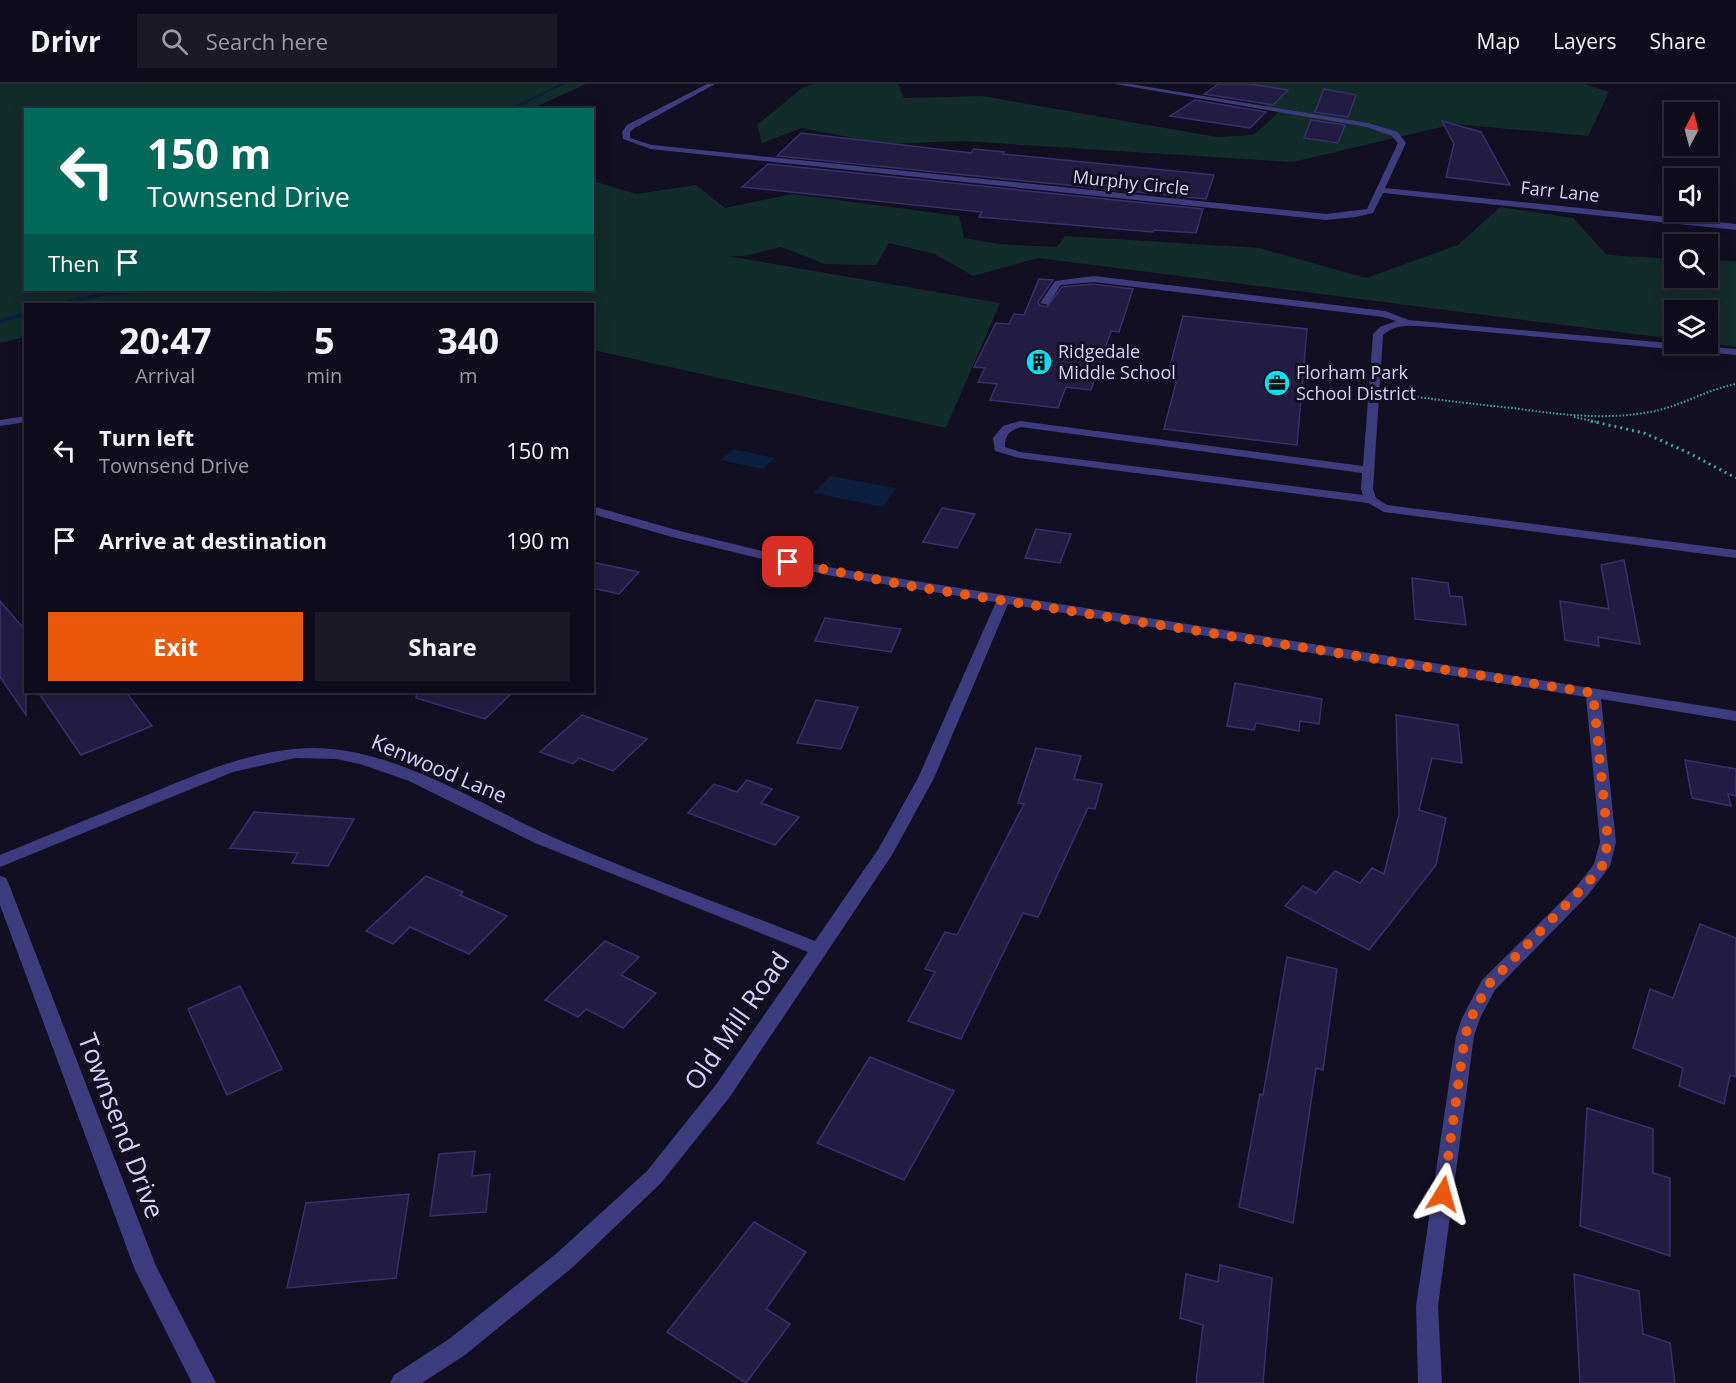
<!DOCTYPE html>
<style>
:root{--surface:#0e0b1a;--page:#1c1927;--text:#f1f3f6;--muted:#9b9ba2;--line:#2e2b39;--accent:#ea580c}
body{margin:0;font-family:"Open Sans",sans-serif;background:var(--page);color:var(--text);height:100vh;display:flex;flex-direction:column;font-size:22px;white-space:nowrap}
*{box-sizing:border-box;margin:0}
p{font-size:20px;color:var(--muted)}
.icon{flex:none;width:33px;height:33px;fill:none;stroke:currentColor;stroke-width:2;stroke-linecap:round;stroke-linejoin:round}
.map{position:relative;flex:1;overflow:hidden}
.side{position:absolute;left:24px;top:219px;width:570px;height:390px;display:flex;flex-direction:column;background:var(--surface);border-radius:0px;box-shadow:0 3px 15px #0003,0 0 0 2px var(--line)}
.side>*{flex:none}
.banner{position:absolute;left:24px;top:24px;width:570px;height:183px;border-radius:0px;box-shadow:0 3px 15px #0003,0 0 0 2px var(--line);background:#00695c;color:#fff;overflow:hidden}
.needle{width:39px;rotate:7deg}
.tools{position:absolute;left:1664px;top:18px;display:grid;gap:12px}
.tools a{display:grid;place-items:center;width:54px;height:54px;border-radius:0px;background:var(--surface);box-shadow:0 3px 15px #0003,0 0 0 2px var(--line);font-size:30px}
.pin{position:absolute;display:grid;place-items:center;width:51px;height:51px;color:#fff;margin:-26px;border-radius:12px;box-shadow:0 3px 9px #0006}
.me{position:absolute;width:66px;margin:-33px;rotate:8deg;stroke-linejoin:round;filter:drop-shadow(0 0 4px #0008)}
.turn{display:flex;align-items:center;gap:21px;height:126px;padding:0 24px;font-size:27px}
.turn .icon{width:78px;height:78px;stroke-width:2.5}
.turn b{display:block;font-size:42px;line-height:51px}
.then{display:flex;align-items:center;height:57px;padding:0 24px;background:#0003;gap:12px;font-size:22px}
.eta{display:flex;justify-content:space-evenly;align-items:center;height:102px;text-align:center}
.eta b{font-size:36px;font-weight:700;line-height:42px}
.button{display:flex;gap:12px;margin-top:auto;padding:12px 24px}
.button a{flex:1;height:69px;border-radius:0px;background:var(--accent);color:#fff;font-size:24px;font-weight:700;line-height:69px;text-align:center}
.button a+a{background:var(--page);color:var(--text)}
ul{padding:0;list-style:none}
li{display:flex;align-items:center;gap:18px;height:90px;padding:0 24px}
li div{flex:1}
li b{display:block;font-size:22px}
li em{font-style:normal}
header{display:flex;align-items:center;gap:36px;box-sizing:border-box;height:84px;padding:0 30px;background:var(--surface);border-bottom:2px solid var(--line)}
header strong{font-size:28px}
nav{display:flex;gap:33px;margin-inline-start:auto;font-size:21px}
.search{width:420px;height:54px;background:var(--page);display:flex;align-items:center;gap:15px;box-sizing:border-box;padding:0 21px;border-radius:0px;color:var(--muted);font-size:22px}
.map>svg:first-child{display:block}
.green{fill:#122c2a}
.water{fill:#0c1f3e}
.lines{fill:none;stroke-linecap:round;stroke-linejoin:round}
.stream{fill:#0c1f3e;fill-rule:evenodd}
.building{fill:#231c42;stroke:#3a2f6d;stroke-width:1.5}
.path-far1{stroke:#34afa5;stroke-width:2;stroke-dasharray:1.5 2;stroke-linecap:butt}
.path{stroke:#34afa5;stroke-width:3;stroke-dasharray:2 4;stroke-linecap:butt}
.service{fill:#3d3c7f;fill-rule:evenodd}
.minor{fill:#3d3c7f;fill-rule:evenodd}
.route{stroke:#ea580c;stroke-width:10;stroke-dasharray:0 18}
.labels{text-anchor:middle;stroke-width:6;stroke-linejoin:round;paint-order:stroke}
.far-street-label{font-size:18px;fill:#d6d2fd;stroke:#120f22}
.far-poi-label{font-size:18px;fill:#d6d2fd;stroke:#120f22;text-anchor:start}
.street-label{font-size:21px;fill:#d6d2fd;stroke:#120f22}
.near-street-label{font-size:26px;fill:#d6d2fd;stroke:#120f22}
</style>
<header>
<strong>Drivr</strong>
<div class="search"><svg class="icon" aria-label="search" viewBox="0 0 24 24"><circle cx="10" cy="10" r="6"/><path d="M15 15l6 6"/></svg>Search here</div>
<nav><a>Map</a><a>Layers</a><a>Share</a></nav>
</header>
<div class="map">
<svg width="1736" height="1299" viewBox="0 0 1736 1299">
<rect width="100%" height="100%" fill="#120f22"/>
<g class="green">
<polygon points="0,0 586,0 529,26 26,26 26,206 592,206 593,97 636,110 696,101 725,124 792,110 959,132 964,154 999,160 1057,163 1065,152 1259,164 1366,194 1458,161 1500,123 1573,134 1607,171 1674,175 1674,194 1707,194 1707,176 1736,177 1736,263 1707,259 1707,226 1674,226 1674,255 1038,174 973,192 935,170 889,159 876,181 825,180 781,163 744,172 728,172 1000,219 946,344 593,266 592,220 284,220 281,219 267,220 26,220 25,253 0,259"/>
<polygon points="814,0 898,0 904,14 982,12 1217,53 1254,51 1280,27 1210,0 1584,0 1609,8 1588,52 1454,40 1293,78 962,57 883,60 802,44 762,59 757,41 802,4"/>
</g>
<g class="water">
<polygon points="733,365 774,374 763,385 720,376"/>
<polygon points="830,392 896,404 883,423 814,409"/>
</g>
<g class="lines">
<g class="stream">
<polygon points="560,0 565,0 512,26 506,26"/>
<polygon points="133,206 149,206 146,208 103,212 63,220 54,220 103,208"/>
<path d="M253,206H290C278,211 265,210 253,207Z"/>
<polygon points="26,228 26,232 0,239 0,235"/>
</g>
</g>
<g class="building">
<polygon points="1219,0 1250,0 1288,6 1273,21 1204,10"/>
<polygon points="1324,5 1356,11 1348,33 1315,28"/>
<polygon points="1195,16 1266,28 1250,44 1170,32"/>
<polygon points="1311,36 1345,41 1338,59 1304,54"/>
<polygon points="1442,37 1481,48 1510,101 1446,93 1454,60"/>
<polygon points="801,49 971,69 974,65 1004,68 1003,70 1214,91 1206,115 777,72"/>
<polygon points="768,80 1203,125 1196,149 1154,146 1153,148 979,133 982,128 742,103"/>
<polygon points="1039,195 1053,196 1038,218 1039,221 1047,223 1062,203 1092,200 1133,205 1119,248 1111,247 1091,306 1066,303 1058,324 990,316 997,300 978,298 985,284 974,283 996,239 1009,240 1014,230 1024,231"/>
<polygon points="1183,232 1307,245 1297,361 1164,345 1177,295 1167,294"/>
<polygon points="942,424 975,430 957,464 923,458"/>
<polygon points="1036,445 1071,450 1060,479 1025,474"/>
<polygon points="1624,476 1640,560 1598,553 1599,562 1565,556 1560,517 1609,525 1601,481"/>
<polygon points="592,478 639,488 619,510 592,504"/>
<polygon points="1412,494 1448,499 1450,512 1462,513 1466,541 1415,535"/>
<polygon points="0,517 26,547 26,631 0,593"/>
<polygon points="825,534 901,545 891,568 815,557"/>
<polygon points="1235,599 1322,615 1319,640 1300,637 1299,647 1256,639 1254,646 1227,642"/>
<polygon points="38,608 126,608 152,642 81,671"/>
<polygon points="417,608 513,608 485,635 416,614"/>
<polygon points="816,616 858,623 841,665 797,659"/>
<polygon points="582,631 647,655 613,687 579,674 573,680 540,668"/>
<polygon points="1396,631 1458,641 1462,679 1432,674 1419,726 1446,734 1436,781 1369,866 1285,822 1303,802 1316,809 1335,787 1360,799 1372,784 1384,790 1399,730"/>
<polygon points="1036,664 1081,672 1074,695 1102,700 1095,725 1088,724 1038,833 1023,829 961,955 908,937 935,888 925,885 945,848 957,851 1024,720 1018,719"/>
<polygon points="1685,676 1736,685 1736,712 1728,710 1731,722 1692,714"/>
<polygon points="747,696 772,705 761,719 799,733 775,761 688,729 714,700 737,708"/>
<polygon points="254,728 354,735 328,782 292,779 298,769 230,764"/>
<polygon points="426,792 463,808 460,811 507,832 469,870 410,843 393,860 366,847"/>
<polygon points="1700,840 1736,854 1736,993 1730,991 1724,1020 1679,1002 1683,984 1633,964 1650,905 1673,914"/>
<polygon points="605,857 639,873 621,891 656,909 623,944 586,925 578,933 545,916"/>
<polygon points="1287,873 1337,885 1323,986 1316,984 1293,1139 1239,1123 1260,1010 1263,1011"/>
<polygon points="240,902 282,985 227,1011 188,925"/>
<polygon points="870,973 954,1007 904,1096 817,1059"/>
<polygon points="1587,1024 1653,1045 1653,1089 1670,1094 1670,1172 1580,1142"/>
<polygon points="475,1067 472,1092 490,1090 486,1128 430,1132 439,1070"/>
<polygon points="409,1110 396,1194 287,1204 306,1119"/>
<polygon points="754,1138 806,1168 766,1225 790,1240 746,1299 667,1248"/>
<polygon points="1220,1181 1272,1194 1263,1299 1196,1299 1203,1241 1180,1234 1186,1190 1218,1198"/>
<polygon points="1574,1190 1639,1207 1643,1250 1670,1259 1675,1299 1580,1299"/>
</g>
<g class="lines">
<g class="path-far1">
<path d="M1393,310C1433,315 1472,320 1512,324C1556,330 1600,336 1644,329C1677,325 1704,306 1736,300"/>
<polyline points="1574,333 1597,338"/>
</g>
<polyline class="path" points="1591,337 1644,349 1689,369 1736,394"/>
<path class="service" d="M1094,192L1385,227L1409,236L1736,265V271L1432,243C1415,242 1397,238 1383,251L1373,405L1376,414L1387,421L1736,466V474L1384,428L1368,419L1019,374L995,367L993,354L1003,342L1020,337L1363,382L1373,250L1380,243L1396,237L1383,233L1094,198L1061,201L1048,221L1040,219L1055,197ZM1021,343L1362,389L1361,405L1363,411L1020,368L1005,363C1005,351 1009,347 1021,343Z"/>
<g class="minor">
<polygon points="707,0 715,0 633,45 630,48 630,54 652,61 1326,130 1367,125 1398,59 1392,52 1367,43 1115,0 1130,0 1368,39 1398,48 1406,59 1385,104 1736,140 1736,146 1383,109 1373,129 1356,133 1326,136 651,65 623,55 622,48 627,41"/>
<polygon points="26,332 26,338 0,342 0,336"/>
<path d="M592,422L680,447L827,483L1736,627V637L1601,615L1616,758L1610,782L1588,811L1495,906L1480,934L1474,952L1438,1222L1442,1299H1418L1416,1222L1456,952L1462,934L1482,896L1576,803L1594,780L1600,758L1586,613L1008,520L934,694L892,771L729,1014L661,1099L573,1183L465,1271L422,1299H390L394,1291L449,1255L557,1169L647,1087L715,1002L808,868L535,759L409,697L360,680L336,675L295,674L233,688L0,783V771C49,751 98,731 147,711C195,691 242,670 294,665C388,655 482,724 566,759C648,794 732,824 815,857L879,764L918,694L996,518L827,491L672,453L592,430Z"/>
<polygon points="0,792 6,794 8,798 156,1182 216,1299 192,1299 135,1186 0,821"/>
</g>
</g>
<g class="lines">
<polyline class="route" points="788,478 910,502 1593,609 1608,758 1602,782 1592,794 1488,901 1471,934 1465,952 1443,1110"/>
</g>
<defs>
<symbol id="building-disc" viewBox="-11 -11 22 22"><circle r="9.5" fill="#0adef1" stroke="#120f22"/><path d="M-4-6H4V6H1V3H-1V6H-4ZM-2.5-4.3h1.7v1.8h-1.7ZM.8-4.3h1.7v1.8H.8ZM-2.5-1h1.7V.8h-1.7ZM.8-1h1.7V.8H.8Z" fill="#111"/></symbol>
<symbol id="office-disc" viewBox="-11 -11 22 22"><circle r="9.5" fill="#0adef1" stroke="#120f22"/><path d="M-6-3h4V-5.5h4V-3h4V5H-6ZM-1-4.5V-3h2v-1.5ZM-6 0V1H6V0Z" fill="#111"/></symbol>
</defs>
<g fill-rule="evenodd">
<use href="#building-disc" x="1024" y="263" width="30" height="30"/>
<use href="#office-disc" x="1262" y="284" width="30" height="30"/>
</g>
<g class="labels">
<g class="far-street-label">
<text transform="translate(1131 99) rotate(6)" y="6">Murphy Circle</text>
<text transform="translate(1560 108) rotate(6)" y="6">Farr Lane</text>
</g>
<g class="far-poi-label">
<text x="1058" y="274">Ridgedale<tspan x="1058" dy="21">Middle School</tspan></text>
<text x="1296" y="295">Florham Park<tspan x="1296" dy="21">School District</tspan></text>
</g>
<g class="street-label">
<text transform="translate(439 685) rotate(23)" y="7">Kenwood Lane</text>
</g>
<g class="near-street-label">
<text transform="translate(737 937) rotate(-55)" y="9">Old Mill Road</text>
<text transform="translate(121 1042) rotate(69)" y="9">Townsend Drive</text>
</g>
</g>
</svg>
<div class="tools">
<a><svg class="needle" viewBox="-14 -14 28 28"><path d="M0-13l5 13h-10z" fill="#e53935"/><path d="M0 13l5-13h-10z" fill="#9b9ba2"/></svg></a>
<a><svg class="icon" aria-label="sound" viewBox="0 0 24 24"><path d="M4 9h4l5-4v14l-5-4H4zM17 9q2 3 0 6"/></svg></a>
<a><svg class="icon" aria-label="search" viewBox="0 0 24 24"><circle cx="10" cy="10" r="6"/><path d="M15 15l6 6"/></svg></a>
<a><svg class="icon" aria-label="layers" viewBox="0 0 24 24"><path d="M12 4l9 5-9 5-9-5zM3 14l9 5 9-5"/></svg></a>
</div>
<div class="pin" style="left:788px;top:478px;background:#d93025"><svg class="icon" aria-label="arrive" viewBox="0 0 24 24"><path d="M6 21V4h12l-3 4 3 4H6"/></svg></div>
<svg class="me" style="left:1443px;top:1110px" viewBox="-20 -20 40 40"><path d="M0-17L14 15 0 8-14 15z" fill="#ea580c" stroke="#fff" stroke-width="4"/></svg>
<div class="banner">
<div class="turn"><svg class="icon" aria-label="left" viewBox="0 0 24 24"><path d="M17 20v-9H6M10 6l-5 5 5 5"/></svg><div><b>150 m</b>Townsend Drive</div></div>
<div class="then">Then<svg class="icon" aria-label="arrive" viewBox="0 0 24 24"><path d="M6 21V4h12l-3 4 3 4H6"/></svg></div>
</div>
<section class="side">
<div class="eta">
<div><b>20:47</b><p>Arrival</p></div>
<div><b>5</b><p>min</p></div>
<div><b>340</b><p>m</p></div>
</div>
<ul>
<li><svg class="icon" aria-label="left" viewBox="0 0 24 24"><path d="M17 20v-9H6M10 6l-5 5 5 5"/></svg><div><b>Turn left</b><p>Townsend Drive</p></div><em>150 m</em></li>
<li><svg class="icon" aria-label="arrive" viewBox="0 0 24 24"><path d="M6 21V4h12l-3 4 3 4H6"/></svg><div><b>Arrive at destination</b></div><em>190 m</em></li>
</ul>
<div class="button"><a>Exit</a><a>Share</a></div>
</section>
</div>
